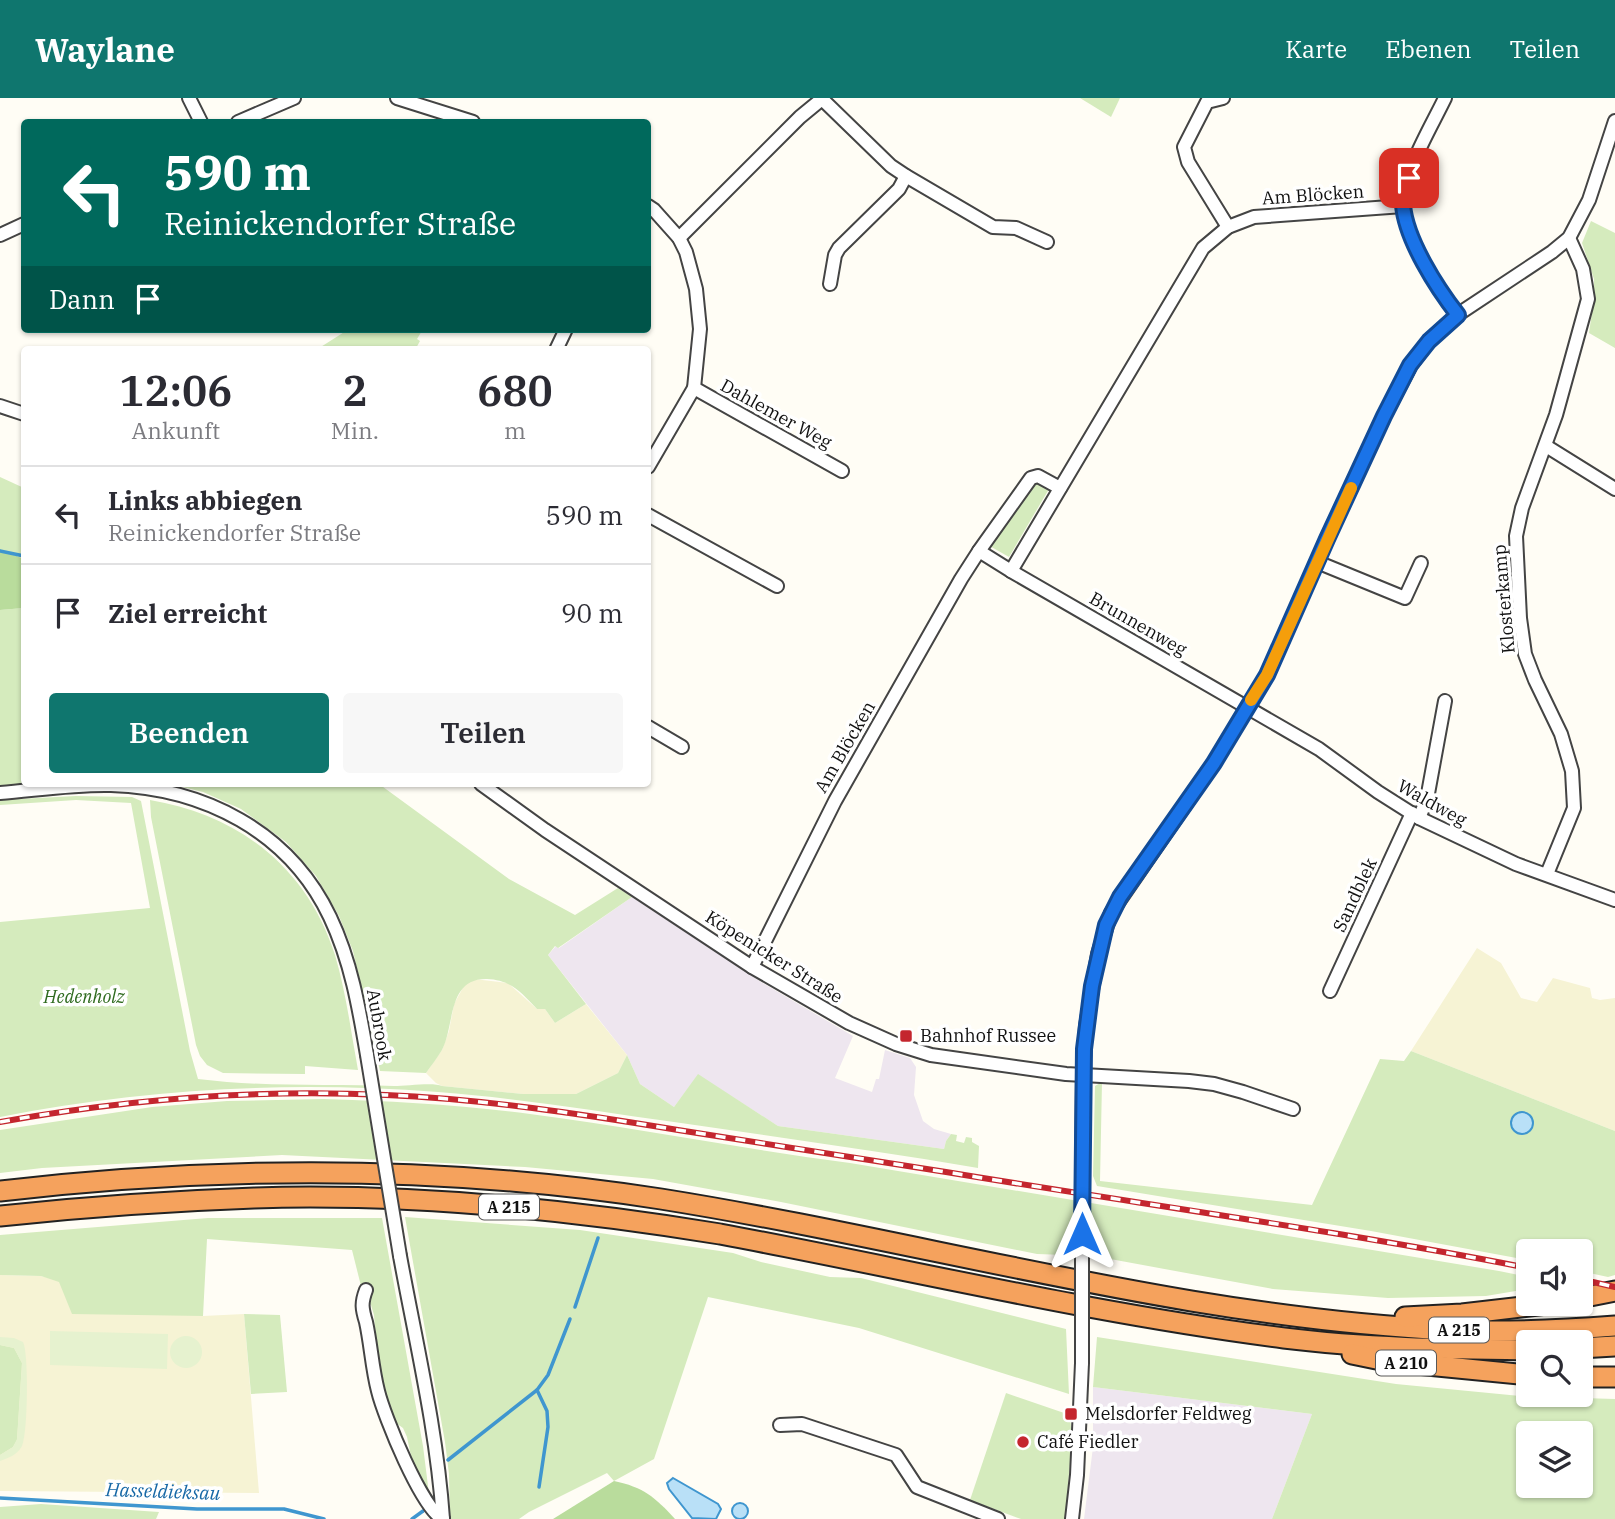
<!DOCTYPE html>
<html lang="de">
<meta charset="utf-8">
<style>
:root{--surface:#fff;--page:#f7f7f7;--text:#2b2b33;--muted:#7c7c81;--line:#e1e1e2;--accent:#0f766e}
body{margin:0;font-family:"IBM Plex Serif",serif;background:var(--page);color:var(--text);height:100vh;display:flex;flex-direction:column;font-size:26px;white-space:nowrap}
*{box-sizing:border-box;margin:0}
p{font-size:23px;color:var(--muted)}
.icon{flex:none;width:38px;height:38px;fill:none;stroke:currentColor;stroke-width:2;stroke-linecap:round;stroke-linejoin:round}
.map{position:relative;flex:1;overflow:hidden}
.details{position:absolute;left:21px;top:248px;width:630px;height:441px;display:flex;flex-direction:column;background:var(--surface);border-radius:7px;box-shadow:0 2px 5px #0004}
.details>*{flex:none}
.hud{position:absolute;left:21px;top:21px;width:630px;height:214px;border-radius:7px;box-shadow:0 2px 5px #0004;background:#00695c;color:#fff;overflow:hidden}
.fabs{position:absolute;left:1516px;top:1141px;display:grid;gap:14px}
.fabs a{display:grid;place-items:center;width:77px;height:77px;border-radius:7px;background:var(--surface);box-shadow:0 2px 5px #0004;font-size:35px}
.pin{position:absolute;display:grid;place-items:center;width:60px;height:60px;color:#fff;margin:-30px;border-radius:14px;box-shadow:0 4px 10px #0006}
.me{position:absolute;width:77px;margin:-38px;rotate:0deg;stroke-linejoin:round;filter:drop-shadow(0 0 5px #0008)}
.turn{display:flex;align-items:center;gap:24px;height:147px;padding:0 28px;font-size:32px}
.turn .icon{width:91px;height:91px;stroke-width:2.5}
.turn b{display:block;font-size:49px;line-height:60px}
.then{display:flex;align-items:center;height:66px;padding:0 28px;background:#0003;gap:14px;font-size:26px}
.eta{display:flex;justify-content:space-evenly;align-items:center;height:119px;text-align:center}
.eta b{font-size:42px;font-weight:600;line-height:49px}
.primary-button{display:flex;gap:14px;margin-top:auto;padding:14px 28px}
.primary-button a{flex:1;height:80px;border-radius:7px;background:var(--accent);color:#fff;font-size:28px;font-weight:600;line-height:80px;text-align:center}
.primary-button a+a{background:var(--page);color:var(--text)}
ul{padding:0;list-style:none}
li{display:flex;align-items:center;gap:21px;height:98px;padding:0 28px;border-top:2px solid var(--line)}
li div{flex:1}
li b{display:block;font-size:26px}
li em{font-style:normal}
header{display:flex;align-items:center;gap:42px;box-sizing:border-box;height:98px;padding:0 35px;background:var(--accent);color:#fff}
header strong{font-size:33px}
nav{display:flex;gap:38px;margin-inline-start:auto;font-size:24px}
.map>svg:first-child{display:block}
.industrial{fill:#eee6ef}
.farmland{fill:#f6f3d4}
.green{fill:#d5ebbd;fill-rule:evenodd}
.forest{fill:#b9dc9c}
.pitch{fill:#e6f2cf}
.water{fill:#b9e0f7;stroke:#3f96cf;stroke-width:2}
.lines{fill:none;stroke-linecap:round;stroke-linejoin:round}
.stream{stroke:#3f96cf;stroke-width:3.5}
.minor-casing{stroke:#444;stroke-width:16}
.highway-casing{stroke:#222;stroke-width:23}
.minor{stroke:#fff;stroke-width:12}
.highway{stroke:#f5a25d;stroke-width:19}
.rail-casing{stroke:#c4262e;stroke-width:6}
.rail{stroke:#fff;stroke-width:3.5;stroke-dasharray:10;stroke-linecap:butt}
.minor-bridge-casing{stroke:#444;stroke-width:16;stroke-linecap:butt}
.minor-bridge{stroke:#fff;stroke-width:12}
.route-casing{stroke:#114b97;stroke-width:18}
.route{stroke:#1a73e8;stroke-width:12}
.slow{stroke:#f59e0b;stroke-width:12}
.poi-dot{fill:#c4262e;stroke:#fff;stroke-width:2.5}
.labels{text-anchor:middle;stroke-width:7;stroke-linejoin:round;paint-order:stroke}
.shield{fill:#fff;stroke:#585858;stroke-width:2}
.shield-label{font-size:16px;font-weight:bold;fill:#111}
.street-label{font-size:18px;fill:#111;stroke:#fff}
.park-label{font-size:18px;font-style:italic;fill:#2f6b1f;stroke:#fff}
.poi-label{font-size:18px;fill:#111;stroke:#fff;text-anchor:start}
.water-label{font-size:19px;font-style:italic;fill:#1768a6;stroke:#fff}
</style>
<header>
<strong>Waylane</strong>
<nav><a>Karte</a><a>Ebenen</a><a>Teilen</a></nav>
</header>
<div class="map">
<svg width="1615" height="1421" viewBox="0 0 1615 1421">
<rect width="100%" height="100%" fill="#fffdf5"/>
<g class="industrial">
<polygon points="632,799 761,884 853,938 835,980 872,994 876,981 879,981 885,952 910,960 916,969 914,997 923,1023 934,1031 951,1036 946,1043 944,1051 778,1028 698,977 674,1009 640,986 627,957 548,857 556,848 559,850"/>
<polygon points="1093,1289 1312,1316 1272,1421 1084,1421 1093,1349"/>
</g>
<g class="farmland">
<polygon points="1477,850 1501,865 1521,900 1537,904 1553,880 1590,890 1592,900 1600,902 1615,900 1615,1033 1411,953"/>
<polygon points="474,881 508,885 537,911 545,911 555,925 586,906 627,957 618,975 576,996 523,996 442,988 436,985 426,975 442,952 449,933 454,906 465,886"/>
<polygon points="0,1177 41,1178 203,1218 244,1216 259,1395 0,1393"/>
</g>
<g class="green">
<polygon points="1080,0 1120,0 1111,19"/>
<polygon points="1591,123 1615,135 1615,250 1589,235 1594,200 1594,181 1582,145"/>
<polygon points="349,231 423,231 417,241 420,243 415,252 316,252"/>
<polygon points="0,379 24,390 24,461 0,451"/>
<polygon points="1040,384 1049,391 1009,459 988,447 1033,386"/>
<polygon points="24,510 24,686 29,686 0,689 0,512"/>
<path d="M170,686H379L509,781L575,817L618,790L632,799L558,850L555,848L548,857L586,906L555,925L545,911H537C521,894 511,882 487,881C447,880 455,927 442,952C437,960 431,968 426,975L380,973L353,853L339,818L316,778L286,744L241,711L203,694Z"/>
<path d="M76,698L132,699L141,703L190,953L198,981C263,989 329,986 394,988C406,988 434,984 442,988L523,996H576L618,975L627,957L640,986L674,1009L698,976L778,1028L944,1051L946,1043L951,1036L957,1037L956,1043L964,1045L966,1039L972,1040V1044L979,1048L978,1070C877,1053 776,1039 674,1024C596,1013 517,1000 438,994C292,983 144,990 0,1019V824L150,810L131,705L76,702L0,707V702Z"/>
<path d="M150,702C239,717 307,769 335,857C346,894 351,934 358,972L305,968V976L223,975L207,967L200,958L196,947L151,719Z"/>
<path d="M1411,953L1615,1033V1177L1608,1179L1580,1173V1153H1528V1162L1371,1133L1097,1088L1093,1078L1095,988L1102,984L1100,1083L1312,1107L1380,961L1404,963ZM1519,1014L1530,1017L1533,1028L1513,1033L1510,1022Z"/>
<path d="M323,1001C392,1003 462,1007 530,1016C637,1030 743,1051 850,1065L1499,1173L1528,1179V1191L1486,1198L1388,1200L1273,1191L1094,1158L1037,1156L781,1104L653,1081L525,1069L282,1057L42,1070L0,1075V1032L152,1009L227,1003Z"/>
<polygon points="405,1119 580,1132 733,1155 761,1164 830,1179 861,1180 1066,1231 1069,1296 859,1230 708,1199 654,1361 614,1383 607,1375 529,1414 519,1421 450,1421 449,1376 445,1344"/>
<polygon points="208,1120 382,1120 423,1348 430,1404 412,1363 407,1339 403,1330 396,1325 384,1296 377,1256 374,1217 371,1207 363,1196 352,1152 207,1141 203,1218 72,1216 59,1184 41,1178 0,1177 0,1137"/>
<polygon points="244,1216 280,1217 287,1294 251,1296"/>
<path d="M1097,1239L1396,1286L1520,1298L1615,1301V1421H1272L1312,1316L1093,1289ZM1528,1335H1580V1388H1528Z"/>
<polygon points="0,1247 14,1250 22,1265 17,1342 13,1349 0,1357"/>
<polygon points="1006,1295 1070,1317 1072,1344 1065,1421 1021,1421 970,1402"/>
<polygon points="41,1406 159,1414 156,1421 0,1421 0,1409"/>
</g>
<g class="forest">
<polygon points="0,451 24,461 24,510 0,512"/>
<path d="M614,1383C643,1389 655,1399 675,1421H553Z"/>
</g>
<g class="pitch">
<polygon points="50,1233 168,1236 167,1271 50,1267"/>
<circle cx="186" cy="1254" r="16"/>
<path d="M0,1239L14,1240L23,1244C29,1255 28,1337 22,1348C18,1356 9,1360 0,1363V1357L13,1349L17,1341L22,1265L14,1250L0,1247Z"/>
</g>
<g class="water">
<circle cx="1522" cy="1025" r="11"/>
<polygon points="673,1380 718,1406 721,1411 716,1421 692,1420 669,1391 667,1385"/>
<circle cx="740" cy="1413" r="8"/>
</g>
<g class="lines">
<g class="stream">
<polyline points="0,453 24,458"/>
<polyline points="575,1209 598,1140"/>
<polyline points="448,1362 537,1292"/>
<polyline points="539,1389 548,1329 547,1313 537,1292 548,1277 570,1221"/>
<polyline points="0,1400 197,1411 284,1411 324,1421"/>
<polyline points="412,1421 423,1413"/>
</g>
<defs>
<g id="minor">
<polyline points="189,0 201,24"/>
<polyline points="397,0 473,24"/>
<polyline points="1223,0 1207,4 1184,49 1188,64 1228,129"/>
<path d="M1445,0C1430,31 1408,66 1404,100C1399,132 1439,192 1457,217"/>
<polyline points="822,1 891,68 906,78 993,129 1016,130 1047,144"/>
<polyline points="238,24 294,0"/>
<polyline points="648,108 654,112 679,140 686,154 696,191 700,231 694,290 648,369"/>
<polyline points="0,137 24,126"/>
<polyline points="679,140 800,19 823,0"/>
<polyline points="830,186 835,157 839,150 899,91 906,78"/>
<polyline points="556,252 566,231"/>
<polyline points="694,290 842,373"/>
<polyline points="0,308 24,316"/>
<polyline points="1546,348 1615,391"/>
<polyline points="648,417 777,488"/>
<polyline points="979,453 1031,380 1038,378 1060,390"/>
<polyline points="1317,464 1405,500 1421,465"/>
<polyline points="1011,473 1319,651 1378,694 1419,720 1516,766 1615,802"/>
<polyline points="648,629 682,649"/>
<polyline points="481,686 545,732 752,869 849,925 896,946 931,957 1066,976 1189,983 1214,986 1243,994 1293,1011"/>
<path d="M0,695C37,692 74,686 111,687C204,690 289,733 330,819C351,863 359,910 367,957"/>
<polyline points="1419,720 1427,701 1445,603"/>
<polyline points="1547,776 1574,710 1572,673 1561,636 1535,582 1525,556 1520,520 1516,438 1522,410 1556,317 1588,201 1583,171 1569,140"/>
<polyline points="752,869 835,703 961,481 979,453 1011,473 1203,150 1228,129 1254,119 1403,108"/>
<polyline points="1330,893 1412,715"/>
<polyline points="1082,1084 1083,976 1086,928 1098,856 1111,815 1214,665 1267,577 1327,441 1384,318 1411,267 1429,243 1457,217 1552,154 1569,140 1589,102 1615,23"/>
<path d="M400,1158C416,1245 437,1333 443,1421"/>
<path d="M366,1192C361,1205 362,1211 366,1224C371,1247 372,1270 378,1293C384,1318 422,1411 443,1421"/>
<polyline points="780,1327 802,1326 896,1357 917,1389 998,1421"/>
<polyline points="1072,1421 1077,1377 1082,1265"/>
</g>
<g id="highway">
<path d="M0,1093C218,1068 443,1067 661,1101C924,1143 1184,1220 1451,1232C1506,1235 1561,1232 1615,1228"/>
<path d="M0,1118C84,1109 170,1103 254,1100C409,1095 567,1111 720,1136C907,1171 1094,1216 1284,1240C1364,1250 1446,1251 1528,1252"/>
<polyline points="1580,1200 1615,1193"/>
<polyline points="1405,1219 1462,1216 1547,1206"/>
<polyline points="1580,1250 1615,1248"/>
<polyline points="1352,1256 1386,1263 1528,1277"/>
<polyline points="1580,1279 1615,1279"/>
</g>
</defs>
<use href="#minor" class="minor-casing"/>
<use href="#highway" class="highway-casing"/>
<use href="#minor" class="minor"/>
<use href="#highway" class="highway"/>
<defs>
<g id="rail">
<path d="M0,1024C127,1001 257,991 386,997C484,1001 581,1016 678,1032C768,1046 857,1060 946,1074C1140,1106 1335,1132 1528,1170"/>
<polyline points="1580,1181 1615,1189"/>
</g>
</defs>
<use href="#rail" class="rail-casing"/>
<use href="#rail" class="rail"/>
<defs>
<g id="minor-bridge">
<polyline points="367,957 400,1158"/>
<polyline points="1082,1265 1082,1084"/>
</g>
</defs>
<use href="#minor-bridge" class="minor-bridge-casing"/>
<use href="#minor-bridge" class="minor-bridge"/>
</g>
<g class="lines">
<defs>
<path id="route" d="M1082,1136L1084,951L1092,888L1106,827L1120,799L1214,665L1267,577L1327,441L1384,318L1410,267L1429,243L1458,217C1437,190 1406,142 1403,107C1402,98 1406,89 1409,80"/>
</defs>
<use href="#route" class="route-casing"/>
<use href="#route" class="route"/>
<polyline class="slow" points="1251,602 1267,577 1351,390"/>
</g>
<g class="poi-dot">
<rect x="899" y="931" width="14" height="14" rx="3.5"/>
<rect x="1064" y="1309" width="14" height="14" rx="3.5"/>
<circle cx="1023" cy="1344" r="7"/>
</g>
<g class="labels">
<g class="shield">
<rect x="479" y="1096.5" width="60" height="25" rx="5"/>
<rect x="1429" y="1219.5" width="60" height="25" rx="5"/>
<rect x="1376" y="1252.5" width="60" height="25" rx="5"/>
</g>
<g class="shield-label">
<text x="509" y="1115">A 215</text>
<text x="1459" y="1238">A 215</text>
<text x="1406" y="1271">A 210</text>
</g>
<g class="street-label">
<text transform="translate(1313 97) rotate(-4)" y="6">Am Blöcken</text>
<text transform="translate(776 316) rotate(29)" y="6">Dahlemer Weg</text>
<text transform="translate(1504 501) rotate(-95)" y="6">Klosterkamp</text>
<text transform="translate(1138 526) rotate(30)" y="6">Brunnenweg</text>
<text transform="translate(845 649) rotate(-60)" y="6">Am Blöcken</text>
<text transform="translate(1432 705) rotate(29)" y="6">Waldweg</text>
<text transform="translate(1355 797) rotate(-65)" y="6">Sandblek</text>
<text transform="translate(774 859) rotate(32)" y="6">Köpenicker Straße</text>
<text transform="translate(379 927) rotate(80)" y="6">Aubrook</text>
</g>
<g class="park-label">
<text x="84" y="905">Hedenholz</text>
</g>
<g class="poi-label">
<text x="920" y="944">Bahnhof Russee</text>
<text x="1085" y="1322">Melsdorfer Feldweg</text>
<text x="1037" y="1350">Café Fiedler</text>
</g>
<g class="water-label">
<text transform="translate(163 1393) rotate(2)" y="7">Hasseldieksau</text>
</g>
</g>
</svg>
<div class="fabs">
<a><svg class="icon" aria-label="sound" viewBox="0 0 24 24"><path d="M4 9h4l5-4v14l-5-4H4zM17 9q2 3 0 6"/></svg></a>
<a><svg class="icon" aria-label="search" viewBox="0 0 24 24"><circle cx="10" cy="10" r="6"/><path d="M15 15l6 6"/></svg></a>
<a><svg class="icon" aria-label="layers" viewBox="0 0 24 24"><path d="M12 4l9 5-9 5-9-5zM3 14l9 5 9-5"/></svg></a>
</div>
<div class="pin" style="left:1409px;top:80px;background:#d93025"><svg class="icon" aria-label="arrive" viewBox="0 0 24 24"><path d="M6 21V4h12l-3 4 3 4H6"/></svg></div>
<svg class="me" style="left:1082px;top:1136px" viewBox="-20 -20 40 40"><path d="M0-17L14 15 0 8-14 15z" fill="#1a73e8" stroke="#fff" stroke-width="4"/></svg>
<div class="hud">
<div class="turn"><svg class="icon" aria-label="left" viewBox="0 0 24 24"><path d="M17 20v-9H6M10 6l-5 5 5 5"/></svg><div><b>590 m</b>Reinickendorfer Straße</div></div>
<div class="then">Dann<svg class="icon" aria-label="arrive" viewBox="0 0 24 24"><path d="M6 21V4h12l-3 4 3 4H6"/></svg></div>
</div>
<section class="details">
<div class="eta">
<div><b>12:06</b><p>Ankunft</p></div>
<div><b>2</b><p>Min.</p></div>
<div><b>680</b><p>m</p></div>
</div>
<ul>
<li><svg class="icon" aria-label="left" viewBox="0 0 24 24"><path d="M17 20v-9H6M10 6l-5 5 5 5"/></svg><div><b>Links abbiegen</b><p>Reinickendorfer Straße</p></div><em>590 m</em></li>
<li><svg class="icon" aria-label="arrive" viewBox="0 0 24 24"><path d="M6 21V4h12l-3 4 3 4H6"/></svg><div><b>Ziel erreicht</b></div><em>90 m</em></li>
</ul>
<div class="primary-button"><a>Beenden</a><a>Teilen</a></div>
</section>
</div>
